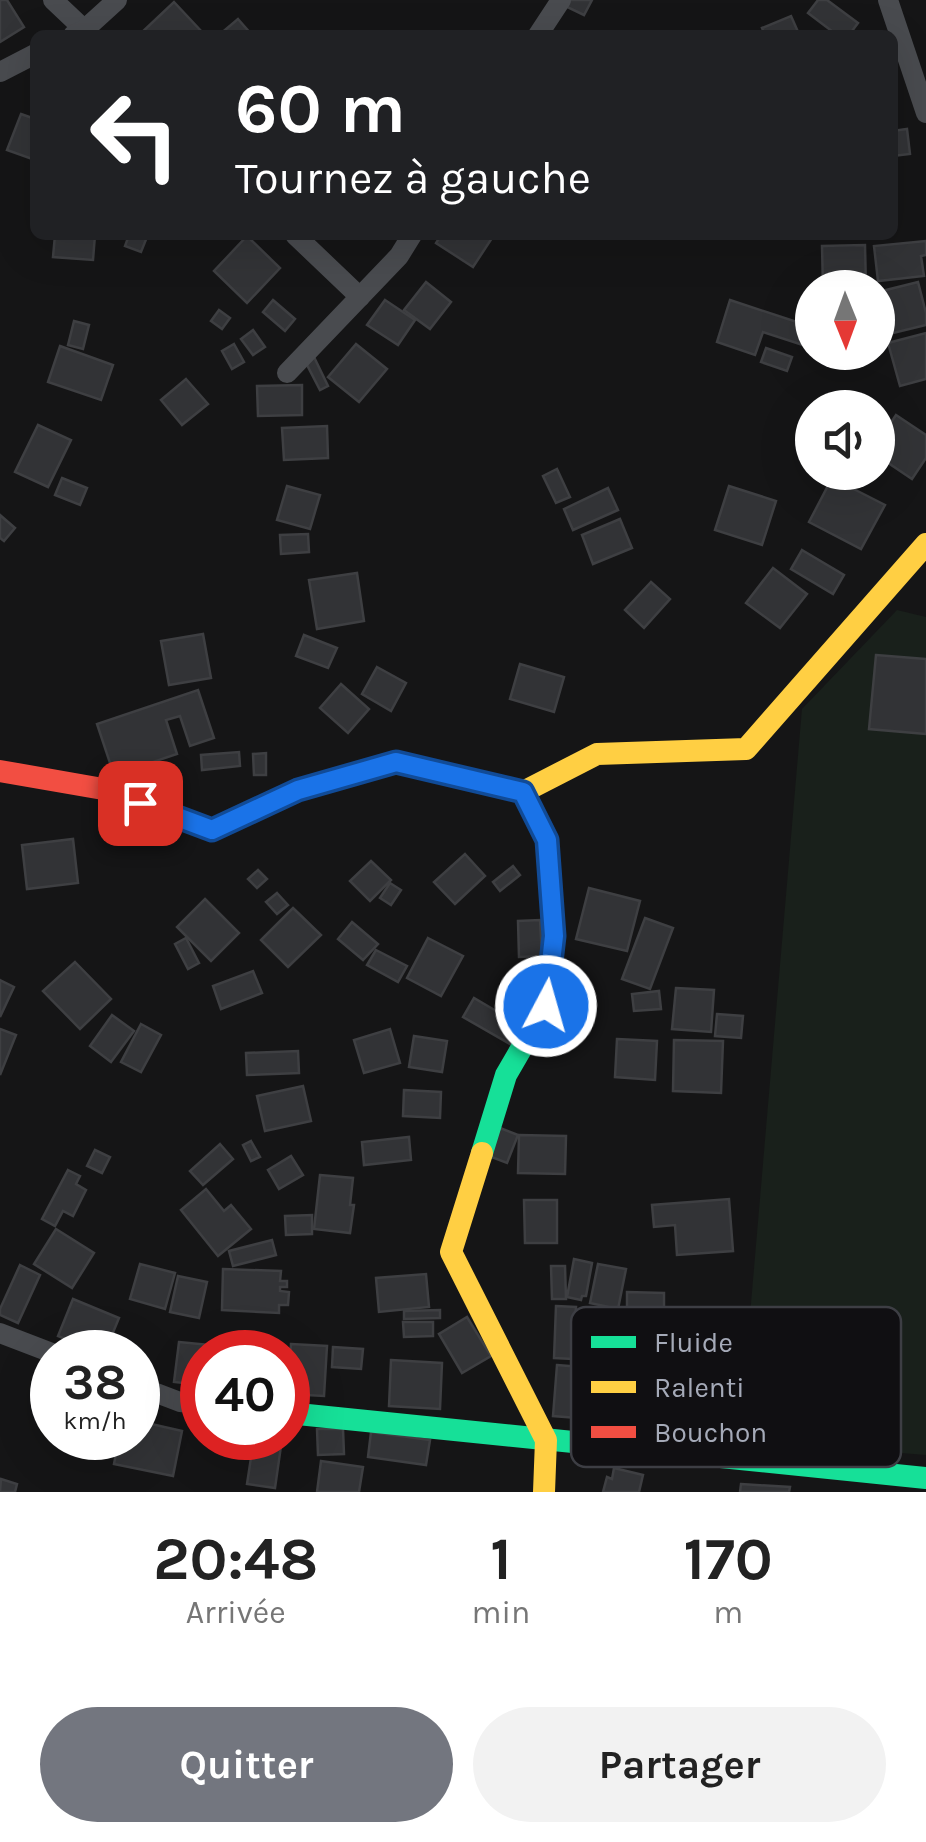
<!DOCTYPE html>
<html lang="fr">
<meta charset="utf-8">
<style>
:root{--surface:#fff;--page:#f2f2f2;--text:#222;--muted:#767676;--accent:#73767f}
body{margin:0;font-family:Karla,sans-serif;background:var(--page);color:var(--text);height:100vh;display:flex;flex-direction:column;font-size:38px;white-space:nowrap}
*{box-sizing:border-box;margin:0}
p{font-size:32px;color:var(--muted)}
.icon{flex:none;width:55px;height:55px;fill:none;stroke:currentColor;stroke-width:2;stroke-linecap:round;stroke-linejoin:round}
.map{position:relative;height:1492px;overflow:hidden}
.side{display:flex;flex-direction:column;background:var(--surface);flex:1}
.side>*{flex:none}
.hud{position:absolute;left:30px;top:30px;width:868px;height:210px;border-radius:15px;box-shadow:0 10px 40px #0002;background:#202124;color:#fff;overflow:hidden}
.needle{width:65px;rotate:179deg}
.fabs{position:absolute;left:795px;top:270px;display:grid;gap:20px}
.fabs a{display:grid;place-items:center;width:100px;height:100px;border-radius:50%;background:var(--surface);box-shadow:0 10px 40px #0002;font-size:50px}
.speed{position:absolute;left:30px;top:1330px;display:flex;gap:20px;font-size:50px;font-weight:700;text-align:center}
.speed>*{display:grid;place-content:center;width:130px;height:130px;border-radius:50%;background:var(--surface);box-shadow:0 10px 40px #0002;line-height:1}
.speed small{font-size:25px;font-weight:400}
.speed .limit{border:15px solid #d22;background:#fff;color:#111}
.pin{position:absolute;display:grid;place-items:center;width:85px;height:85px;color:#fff;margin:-42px;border-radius:20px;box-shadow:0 5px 15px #0006}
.me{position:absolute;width:110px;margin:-55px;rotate:6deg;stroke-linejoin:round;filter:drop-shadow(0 0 8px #0008)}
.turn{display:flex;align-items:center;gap:35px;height:210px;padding:0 40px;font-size:45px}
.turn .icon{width:130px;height:130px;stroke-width:2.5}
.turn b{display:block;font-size:70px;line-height:85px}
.eta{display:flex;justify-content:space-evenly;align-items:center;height:170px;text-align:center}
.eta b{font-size:60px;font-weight:700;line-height:70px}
.primary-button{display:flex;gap:20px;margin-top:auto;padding:20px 40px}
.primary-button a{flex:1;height:115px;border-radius:60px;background:var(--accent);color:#fff;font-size:40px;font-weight:700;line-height:115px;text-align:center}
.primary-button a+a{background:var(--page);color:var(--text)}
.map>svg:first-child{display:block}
.green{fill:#19201b}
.building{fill:#323336;stroke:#3e3f42;stroke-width:2.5}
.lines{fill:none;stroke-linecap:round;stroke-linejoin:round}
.street{stroke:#494b4f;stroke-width:20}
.fast{stroke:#16e098;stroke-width:22}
.slow{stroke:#ffcf43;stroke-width:22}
.jam{stroke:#f24e42;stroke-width:22}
.route-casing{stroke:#114b97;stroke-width:25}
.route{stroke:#1a73e8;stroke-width:18}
.key{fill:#100f12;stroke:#3d3e44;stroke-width:2.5}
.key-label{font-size:28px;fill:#a5aab8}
</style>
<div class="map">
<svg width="926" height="1492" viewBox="0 0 926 1492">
<rect width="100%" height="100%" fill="#151516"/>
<polygon class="green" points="897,610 926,617 926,1455 775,1443 741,1420 802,709"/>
<g class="building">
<polygon points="0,0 7,0 24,27 0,42"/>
<polygon points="570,0 592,0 584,15 567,7"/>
<polygon points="818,0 827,0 858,23 849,35 837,35 808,13"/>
<polygon points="174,2 202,32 199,35 139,35"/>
<polygon points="791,16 799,34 765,35 762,28"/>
<polygon points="238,19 252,35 219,35"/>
<polygon points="21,114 35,119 35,160 7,150"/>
<polygon points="907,129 910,154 892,156 892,131"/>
<polygon points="55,235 95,235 93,260 53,257"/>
<polygon points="129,235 147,237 141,252 125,246"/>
<polygon points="441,235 494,235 473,267 436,243"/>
<polygon points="247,236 280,268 247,303 214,271"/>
<polygon points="926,241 926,255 921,256 924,276 878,281 874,246"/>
<polygon points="865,245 866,288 823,288 822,246"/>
<polygon points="426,282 451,302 430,329 404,310"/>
<polygon points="918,282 926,313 926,325 889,334 878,292"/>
<polygon points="273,300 295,319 285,331 263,312"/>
<polygon points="385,300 415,320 398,345 367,325"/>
<polygon points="730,300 812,327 812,348 763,332 755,355 717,342"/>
<polygon points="219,310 230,318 222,329 211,321"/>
<polygon points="74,321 89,325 83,349 68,345"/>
<polygon points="253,330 265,347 253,355 241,339"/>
<polygon points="926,333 926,379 900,386 888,343"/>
<polygon points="234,344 244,362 232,369 222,351"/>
<polygon points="356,344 387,369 359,402 328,377"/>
<polygon points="60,346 113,365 101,400 48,382"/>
<polygon points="766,348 792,357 787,371 761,362"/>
<polygon points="314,357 328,386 320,390 305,361"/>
<polygon points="186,379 208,404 182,425 161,400"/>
<polygon points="302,385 302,415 258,416 257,386"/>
<polygon points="896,415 926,435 926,458 912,479 878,456 878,442"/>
<polygon points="38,425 71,440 48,487 15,472"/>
<polygon points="327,426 328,458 284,460 282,428"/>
<polygon points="557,469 570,497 556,503 543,476"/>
<polygon points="62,478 87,488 80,505 55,495"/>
<polygon points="832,478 885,505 861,549 809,522"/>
<polygon points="287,486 320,495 310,529 277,520"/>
<polygon points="729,486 776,501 762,545 715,530"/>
<polygon points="608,488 618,510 573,530 564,509"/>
<polygon points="0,515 15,528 4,541 0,538"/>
<polygon points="620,519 632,548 593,564 582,535"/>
<polygon points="308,534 309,552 281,554 280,535"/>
<polygon points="802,550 844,575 833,594 791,569"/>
<polygon points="773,568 807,594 780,628 746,603"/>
<polygon points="357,573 364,621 317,629 309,580"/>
<polygon points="651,582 670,599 644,628 625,610"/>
<polygon points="203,634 211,678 169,685 161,641"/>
<polygon points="304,635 337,648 328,668 296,656"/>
<polygon points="876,655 926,659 926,734 869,729"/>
<polygon points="520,664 564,677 554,712 510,699"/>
<polygon points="377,667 406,683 391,711 362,694"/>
<polygon points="341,684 369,709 348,733 320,708"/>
<polygon points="198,690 214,738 190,746 180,716 166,720 177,754 114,775 97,724"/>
<polygon points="239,752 240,766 202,770 201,755"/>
<polygon points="266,753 266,775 254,775 253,754"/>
<polygon points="73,839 78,883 27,889 22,845"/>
<polygon points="465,854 485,876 455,904 434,882"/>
<polygon points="371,861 391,880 370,901 350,881"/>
<polygon points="513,866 520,875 500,891 493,882"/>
<polygon points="258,870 267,879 257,888 248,879"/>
<polygon points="390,883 401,890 391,905 380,898"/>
<polygon points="589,888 640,901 627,951 576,939"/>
<polygon points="277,893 288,905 277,914 266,902"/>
<polygon points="205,899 239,933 211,961 177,927"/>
<polygon points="293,908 321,935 288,967 261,940"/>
<polygon points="645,918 673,928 650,989 622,979"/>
<polygon points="540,920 542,956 519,957 518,921"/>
<polygon points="352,922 378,944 363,960 338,939"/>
<polygon points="186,938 199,963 188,969 175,944"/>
<polygon points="428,938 463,956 441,996 407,978"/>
<polygon points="376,950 407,966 398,982 367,965"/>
<polygon points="75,962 111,999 80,1029 43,991"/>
<polygon points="253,971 262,993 221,1009 213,986"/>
<polygon points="0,980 14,987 0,1017"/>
<polygon points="676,988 714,990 711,1032 672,1029"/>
<polygon points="659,991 661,1009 634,1011 632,994"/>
<polygon points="513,997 531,1008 510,1044 463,1017 474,998 503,1015"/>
<polygon points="717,1014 743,1016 741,1038 715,1036"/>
<polygon points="112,1015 134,1031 111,1062 90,1046"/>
<polygon points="141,1024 161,1035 141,1072 121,1062"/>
<polygon points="0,1029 16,1035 0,1075"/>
<polygon points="390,1029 400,1063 364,1073 354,1040"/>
<polygon points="414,1036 447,1041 442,1072 409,1067"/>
<polygon points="617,1039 657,1041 655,1080 615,1077"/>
<polygon points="674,1040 723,1041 721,1093 673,1091"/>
<polygon points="298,1051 299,1073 247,1075 246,1053"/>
<polygon points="303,1086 311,1121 265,1131 257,1096"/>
<polygon points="404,1090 441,1092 440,1118 403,1116"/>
<polygon points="500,1128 518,1135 507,1163 489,1156"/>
<polygon points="519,1135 566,1136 565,1174 518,1173"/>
<polygon points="409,1137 411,1160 364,1165 362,1142"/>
<polygon points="251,1141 260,1157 251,1161 243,1145"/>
<polygon points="220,1144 233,1159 203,1185 190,1171"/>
<polygon points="95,1150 110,1157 102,1173 87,1166"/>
<polygon points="291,1156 303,1175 279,1189 268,1170"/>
<polygon points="68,1170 80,1176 76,1184 86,1190 73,1216 63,1211 55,1226 42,1219"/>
<polygon points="320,1175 353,1178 350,1205 354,1205 350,1233 314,1229"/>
<polygon points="206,1189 224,1211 231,1205 251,1229 218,1256 181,1210"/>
<polygon points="729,1199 733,1251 677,1255 675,1225 654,1227 652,1205"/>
<polygon points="524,1200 557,1200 557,1243 525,1243"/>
<polygon points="312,1215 312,1234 286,1235 285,1216"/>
<polygon points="56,1229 94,1253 72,1288 34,1264"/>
<polygon points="272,1240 276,1255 233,1266 229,1251"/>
<polygon points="574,1259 592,1263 586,1296 582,1296 581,1300 567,1297"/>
<polygon points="140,1264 175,1273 165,1309 130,1299"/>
<polygon points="598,1264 626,1269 618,1309 590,1303"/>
<polygon points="20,1265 40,1275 18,1323 0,1315 0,1309"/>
<polygon points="551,1266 565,1266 566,1299 552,1299"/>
<polygon points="223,1269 281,1271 280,1281 287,1281 287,1287 280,1287 280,1291 289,1292 288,1305 279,1305 279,1313 222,1310"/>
<polygon points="426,1274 429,1307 379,1312 376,1278"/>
<polygon points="178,1276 207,1282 199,1318 170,1312"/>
<polygon points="627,1292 664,1293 664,1329 627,1329"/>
<polygon points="73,1299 119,1318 105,1352 98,1352 58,1336"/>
<polygon points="556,1306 576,1307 573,1359 554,1358"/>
<polygon points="440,1310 440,1318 404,1319 404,1311"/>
<polygon points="467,1317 491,1356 462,1373 439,1334"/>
<polygon points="403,1322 433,1322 433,1336 404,1337"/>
<polygon points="179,1342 241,1348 240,1352 202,1352 202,1385 174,1382"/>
<polygon points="291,1344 327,1346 324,1396 288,1394"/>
<polygon points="333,1347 363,1349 361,1369 332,1367"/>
<polygon points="391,1360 442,1363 440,1409 389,1406"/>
<polygon points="557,1365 593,1368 592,1386 597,1386 595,1416 590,1416 590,1419 553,1416"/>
<polygon points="138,1421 182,1431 173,1476 114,1464 119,1438 138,1438"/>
<polygon points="317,1429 343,1429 344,1454 318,1455"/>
<polygon points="371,1432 430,1440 426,1465 368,1457"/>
<polygon points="254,1438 282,1439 275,1488 247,1484"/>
<polygon points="321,1461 363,1467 359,1492 317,1492"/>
<polygon points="614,1468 643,1475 639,1492 603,1492 607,1477 612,1479"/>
<polygon points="1,1479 17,1484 15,1492 0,1492"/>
<polygon points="741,1484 790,1487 789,1492 740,1492"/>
</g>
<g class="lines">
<g class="street">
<polyline points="53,0 90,35"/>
<polyline points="888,0 926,113"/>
<polyline points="73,35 84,30 117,0"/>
<polyline points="538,35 561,0"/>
<polyline points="0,72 35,54"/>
<polyline points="295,235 360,297"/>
<polyline points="287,373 399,256 412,235"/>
<polyline points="0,1333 52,1353"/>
<polyline points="138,1386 180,1402 202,1404"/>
</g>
<g class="fast">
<polyline points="398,762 523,792 547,840 554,937 546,1006 506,1075 482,1153"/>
<polyline points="288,1413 926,1478"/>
</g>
<g class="slow">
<polyline points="523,792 597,754 746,749 926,544"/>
<polyline points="482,1153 451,1252 546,1440 544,1492"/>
</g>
<polyline class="jam" points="0,771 103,789 212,830 298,790 398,762"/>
</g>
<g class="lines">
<defs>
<polyline id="route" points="140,803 212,830 298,790 396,762 523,792 547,840 554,936 546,1006"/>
</defs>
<use href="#route" class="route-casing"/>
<use href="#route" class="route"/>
</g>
<rect x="571" y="1307" width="330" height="160" rx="15" class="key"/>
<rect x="591" y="1336" width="45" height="12" fill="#16e098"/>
<rect x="591" y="1381" width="45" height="12" fill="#ffcf43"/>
<rect x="591" y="1426" width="45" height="12" fill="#f24e42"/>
<g class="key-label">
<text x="654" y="1352">Fluide</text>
<text x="654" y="1397">Ralenti</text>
<text x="654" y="1442">Bouchon</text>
</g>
</svg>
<div class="fabs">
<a><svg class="needle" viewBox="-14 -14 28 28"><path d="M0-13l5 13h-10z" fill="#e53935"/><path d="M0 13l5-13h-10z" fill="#767676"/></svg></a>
<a><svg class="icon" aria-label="sound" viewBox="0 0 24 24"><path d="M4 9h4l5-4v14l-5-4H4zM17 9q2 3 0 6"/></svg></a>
</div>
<div class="speed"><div>38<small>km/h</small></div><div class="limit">40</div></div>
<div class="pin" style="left:140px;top:803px;background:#d93025"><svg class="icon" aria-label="arrive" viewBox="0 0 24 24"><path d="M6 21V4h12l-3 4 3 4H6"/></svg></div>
<svg class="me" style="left:546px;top:1006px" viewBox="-20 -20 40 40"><circle r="17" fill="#1a73e8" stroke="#fff" stroke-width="3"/><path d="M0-11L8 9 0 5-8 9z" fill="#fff"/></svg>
<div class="hud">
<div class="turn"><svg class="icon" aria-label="left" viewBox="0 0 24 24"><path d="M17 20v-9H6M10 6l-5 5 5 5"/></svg><div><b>60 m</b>Tournez à gauche</div></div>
</div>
</div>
<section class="side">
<div class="eta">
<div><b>20:48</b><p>Arrivée</p></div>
<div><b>1</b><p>min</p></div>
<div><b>170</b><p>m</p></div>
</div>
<div class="primary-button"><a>Quitter</a><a>Partager</a></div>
</section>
